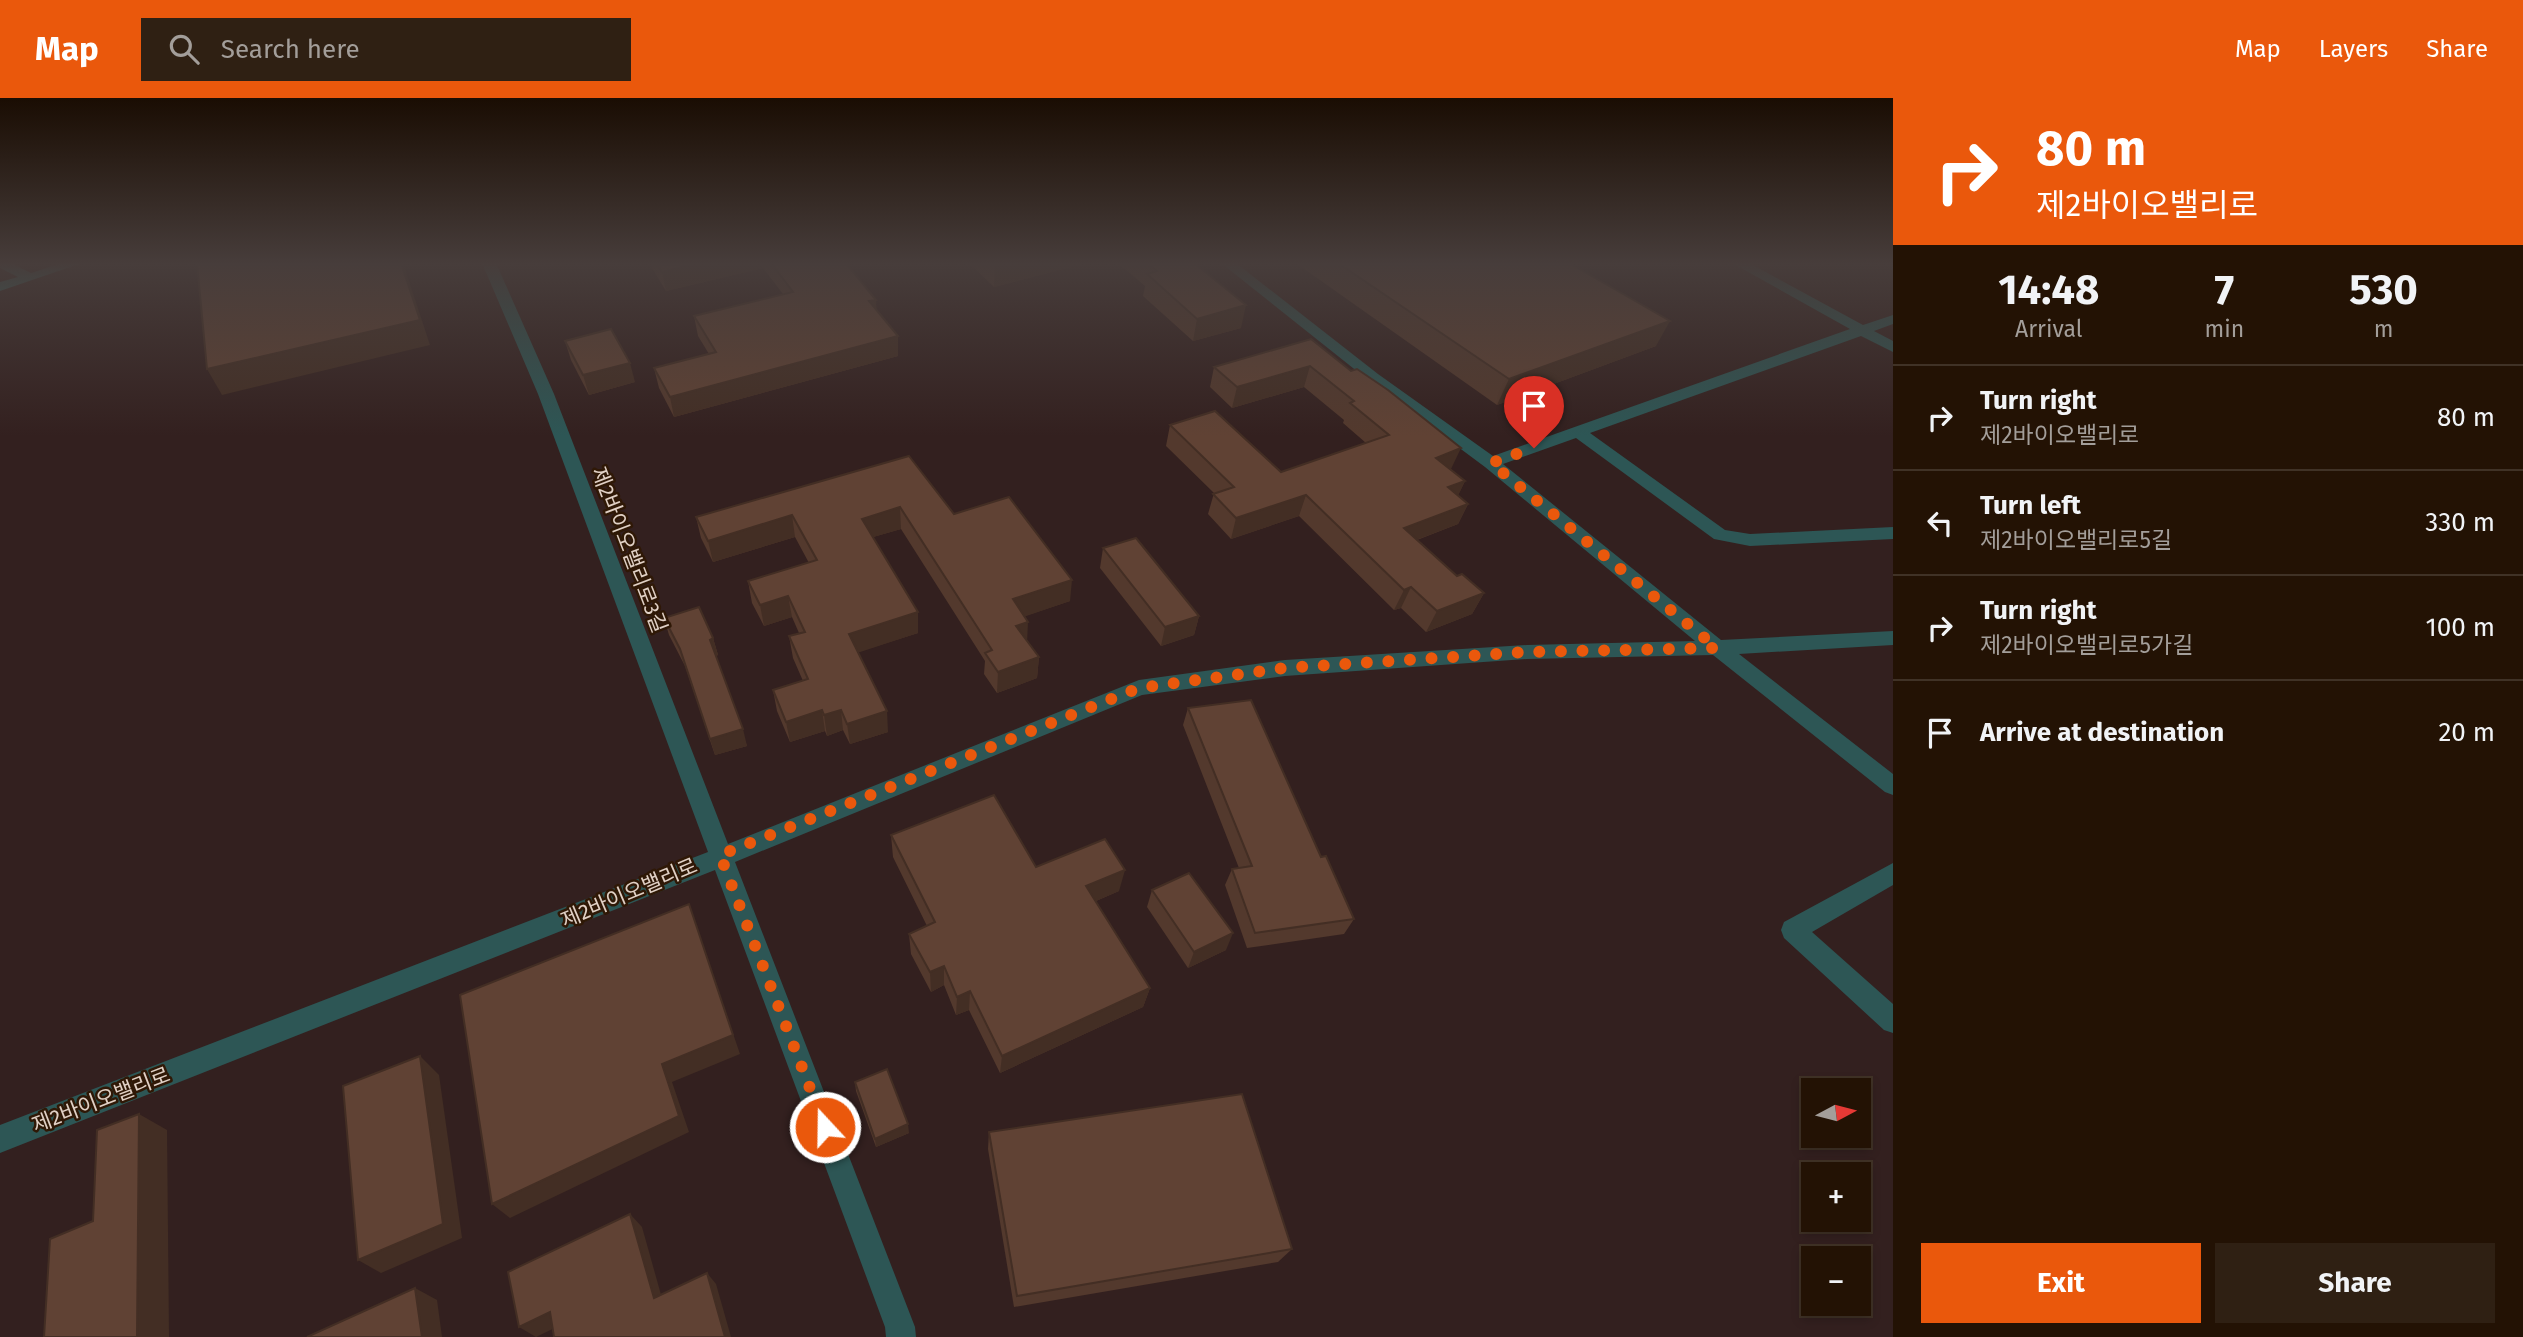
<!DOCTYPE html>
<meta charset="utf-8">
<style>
:root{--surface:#231204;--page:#2f2013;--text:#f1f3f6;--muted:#a39e9a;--line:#403226;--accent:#ea580c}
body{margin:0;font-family:"Fira Sans","Noto Sans KR",sans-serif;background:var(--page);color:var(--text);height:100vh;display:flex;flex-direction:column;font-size:26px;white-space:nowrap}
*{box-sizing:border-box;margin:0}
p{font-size:23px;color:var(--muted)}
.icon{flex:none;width:38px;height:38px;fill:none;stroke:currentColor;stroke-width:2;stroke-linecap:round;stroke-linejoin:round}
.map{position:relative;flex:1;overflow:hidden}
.panel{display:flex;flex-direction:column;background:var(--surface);width:630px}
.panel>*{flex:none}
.guide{background:#ea580c;color:#fff;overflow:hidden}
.needle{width:46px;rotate:83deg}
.buttons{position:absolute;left:1801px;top:980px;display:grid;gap:14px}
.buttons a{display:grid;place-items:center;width:70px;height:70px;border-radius:0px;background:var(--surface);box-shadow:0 4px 10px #0003,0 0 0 2px var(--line);font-size:35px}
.pin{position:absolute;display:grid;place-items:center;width:60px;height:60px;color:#fff;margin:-72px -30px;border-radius:50% 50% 50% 0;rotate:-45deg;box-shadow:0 0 7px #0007}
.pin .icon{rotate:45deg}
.me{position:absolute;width:77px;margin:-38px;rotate:339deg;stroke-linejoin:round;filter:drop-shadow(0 0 5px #0008)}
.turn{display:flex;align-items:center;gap:24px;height:147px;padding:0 28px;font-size:32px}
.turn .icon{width:91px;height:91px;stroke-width:2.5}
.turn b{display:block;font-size:49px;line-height:60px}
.eta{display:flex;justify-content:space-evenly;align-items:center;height:119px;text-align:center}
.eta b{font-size:42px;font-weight:700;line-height:49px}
.primary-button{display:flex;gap:14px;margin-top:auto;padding:14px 28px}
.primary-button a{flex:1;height:80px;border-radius:0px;background:var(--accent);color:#fff;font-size:28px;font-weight:700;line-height:80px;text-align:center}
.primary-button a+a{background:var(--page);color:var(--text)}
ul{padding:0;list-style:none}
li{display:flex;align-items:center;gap:21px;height:105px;padding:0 28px;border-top:2px solid var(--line)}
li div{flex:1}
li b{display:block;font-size:26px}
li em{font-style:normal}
header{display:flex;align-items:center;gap:42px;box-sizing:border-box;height:98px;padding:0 35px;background:var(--accent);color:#fff}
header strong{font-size:33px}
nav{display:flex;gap:38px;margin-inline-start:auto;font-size:24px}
.search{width:490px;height:63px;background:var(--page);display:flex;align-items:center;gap:18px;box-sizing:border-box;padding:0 24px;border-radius:0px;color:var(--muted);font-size:26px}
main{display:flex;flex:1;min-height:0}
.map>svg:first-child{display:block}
.industrial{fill:#33201f;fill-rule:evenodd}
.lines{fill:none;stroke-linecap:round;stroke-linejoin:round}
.street{fill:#2d5655;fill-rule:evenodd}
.secondary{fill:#307573;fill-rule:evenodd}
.wall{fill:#53392d}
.shaded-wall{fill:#432e24}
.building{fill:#604234;stroke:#432e24;stroke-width:2}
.route{stroke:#ea580c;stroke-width:12;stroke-dasharray:0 21.6}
.labels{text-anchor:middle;stroke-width:5;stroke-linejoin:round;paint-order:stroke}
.street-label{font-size:21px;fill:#e1d1c6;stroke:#2f1806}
</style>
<header>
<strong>Map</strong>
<div class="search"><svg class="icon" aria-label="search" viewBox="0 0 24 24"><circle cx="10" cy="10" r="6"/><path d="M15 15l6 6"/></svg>Search here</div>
<nav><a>Map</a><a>Layers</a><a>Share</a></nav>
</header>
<main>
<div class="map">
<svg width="1893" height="1239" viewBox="0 0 1893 1239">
<rect width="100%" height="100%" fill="#2f1806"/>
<path class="industrial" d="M0,165H1893V1239H0ZM1813,992H1858V1038H1813ZM1813,1076H1858V1122H1813ZM1813,1160H1858V1206H1813Z"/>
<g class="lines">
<g class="street">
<polygon points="482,165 496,165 554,296 728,746 1139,582 1285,562 1527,547 1695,543 1485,369 1368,282 1221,165 1236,165 1378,276 1493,358 1850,231 1732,165 1749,165 1863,227 1893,217 1893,226 1874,233 1893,243 1893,254 1861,238 1590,335 1725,432 1750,436 1893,429 1893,441 1750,448 1714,441 1576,340 1503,366 1721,542 1893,533 1893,547 1739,556 1893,676 1893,697 1885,694 1713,557 1527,561 1285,578 1142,597 735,764 915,1229 916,1239 886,1239 885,1229 715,772 0,1055 0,1027 708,754 538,296"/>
<polygon points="1893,765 1893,787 1812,834 1893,906 1893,935 1884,932 1784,840 1781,832 1784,824"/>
</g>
<polygon class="secondary" points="0,165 11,165 31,175 62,165 82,165 0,193 0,184 18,179 0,170"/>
</g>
<g class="wall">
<polygon points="651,165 846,165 876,202 876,212 898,258 674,319 659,290 654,270 709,256 698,238 694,218 783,196 763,170 666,193 652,170"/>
<polygon points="969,165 1086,165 994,189"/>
<polygon points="1118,165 1194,165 1241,230 1193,243 1143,198 1145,188"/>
<polygon points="1301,165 1569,165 1656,248 1497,307 1300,168"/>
<polygon points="1311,241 1451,371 1465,383 1458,397 1468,406 1458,426 1417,442 1457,478 1484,495 1472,516 1426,534 1401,510 1394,512 1299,418 1231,441 1208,416 1214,395 1166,348 1170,327 1281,374 1366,345 1343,325 1344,322 1304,289 1232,310 1210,289 1214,269"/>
<polygon points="565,243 635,284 589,297 571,262"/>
<polygon points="909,358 954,416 1070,503 1025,518 1027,542 1039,559 1037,580 997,595 984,576 985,563 901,431 873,439 918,535 858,554 888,634 850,646 843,632 827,638 825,633 790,644 777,613 773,592 803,583 793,560 789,538 799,535 792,519 764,528 752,505 748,483 809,465 795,439 713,464 701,440 696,419"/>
<polygon points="1103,450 1199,518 1194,537 1161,548 1100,470"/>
<polygon points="664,520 713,540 718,557 716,558 747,648 715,657 685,568 669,537"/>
<polygon points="1188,610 1321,759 1354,821 1344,836 1247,850 1225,787 1232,771 1239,770 1183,627"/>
<polygon points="891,737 1036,769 1119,793 1096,803 1150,890 1143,909 1000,975 969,912 956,917 944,887 931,894 911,856 909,836 927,828 893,759"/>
<polygon points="1152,792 1226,852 1188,870 1147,809"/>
<polygon points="855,984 909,1035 876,1049 856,993"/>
<polygon points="989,1034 1292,1151 1278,1164 1014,1209 988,1051"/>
</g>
<g class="shaded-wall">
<polygon points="401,165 403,165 430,247 222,297 207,271"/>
<polygon points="700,165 762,165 763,170 666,193 662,174"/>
<polygon points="1004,165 1086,165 994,189 995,167"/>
<polygon points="876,202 877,221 869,203"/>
<polygon points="1246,207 1241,230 1193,243 1197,221"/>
<polygon points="1670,223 1656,248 1497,307 1509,281"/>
<polygon points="898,238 898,258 674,319 670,299"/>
<polygon points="630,265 635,284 589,297 583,277"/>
<polygon points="1310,268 1304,289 1232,310 1237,289"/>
<polygon points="1461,350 1451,371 1427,381 1436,360"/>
<polygon points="1465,383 1455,404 1448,389"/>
<polygon points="1306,397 1299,418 1231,441 1236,420"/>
<polygon points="1468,406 1458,426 1395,450 1404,430"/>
<polygon points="900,409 901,431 863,442 862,421"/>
<polygon points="792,417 795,439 713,464 708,443"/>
<polygon points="1072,482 1070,503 1012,523 1013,501"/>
<polygon points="1411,489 1401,510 1394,512 1404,492"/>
<polygon points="1484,495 1472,516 1426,534 1437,513"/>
<polygon points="788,498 792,519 764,528 760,507"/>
<polygon points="918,514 918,535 851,557 849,536"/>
<polygon points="1199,518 1194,537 1161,548 1165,529"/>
<polygon points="1028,524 1027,545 1016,528"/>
<polygon points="713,540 718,557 714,558 710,542"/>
<polygon points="1039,559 1037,580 997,595 998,574"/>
<polygon points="822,612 825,633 790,644 786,624"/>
<polygon points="841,612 843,632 827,638 824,617"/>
<polygon points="887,613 888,634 850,646 847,626"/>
<polygon points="743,631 747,648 715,657 710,641"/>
<polygon points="1125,772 1119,793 1082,809 1086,788"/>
<polygon points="689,806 740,956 672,984 689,1034 510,1120 492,1106 662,966"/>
<polygon points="1233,835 1226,852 1188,870 1194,854"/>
<polygon points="944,868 944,887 931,894 930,874"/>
<polygon points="1150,890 1143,909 1000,975 1002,958"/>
<polygon points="970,893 969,912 956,917 957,899"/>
<polygon points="420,958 439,977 462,1140 381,1175 358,1162"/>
<polygon points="139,1016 167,1032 169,1239 137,1239"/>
<polygon points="908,1026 909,1035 876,1049 875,1041"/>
<polygon points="630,1116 642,1129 665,1211 654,1200"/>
<polygon points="707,1175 716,1186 731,1239 725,1239"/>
<polygon points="415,1190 437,1202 442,1239 422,1239"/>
<polygon points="550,1214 565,1225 536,1239 519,1229"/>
</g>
<g class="building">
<polygon points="197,165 401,165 420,222 207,271"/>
<polygon points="656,165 700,165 662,174"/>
<polygon points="771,165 846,165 876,202 869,203 898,238 670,299 654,270 716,254 694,218 793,194"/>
<polygon points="1147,165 1194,165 1246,207 1197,221 1147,176 1157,173"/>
<polygon points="1338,165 1569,165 1670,223 1509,281"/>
<polygon points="611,231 630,265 583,277 565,243"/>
<polygon points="1311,241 1351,273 1357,271 1388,292 1461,350 1436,360 1465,383 1448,389 1468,406 1404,430 1457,478 1462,476 1484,495 1437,513 1411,489 1404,492 1306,397 1236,420 1213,396 1234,389 1170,327 1215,313 1281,374 1389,337 1350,305 1354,303 1310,268 1237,289 1214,269"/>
<polygon points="909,358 954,416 1009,399 1072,482 1013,501 1028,524 1016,528 1039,559 998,574 985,555 992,552 900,409 862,421 918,514 849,536 887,613 847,626 841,612 824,617 822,612 786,624 773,592 808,581 789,538 805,534 788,498 760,507 748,483 817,462 792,417 708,443 696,419"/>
<polygon points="1136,440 1199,518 1165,529 1103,450"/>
<polygon points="699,509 713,540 710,542 743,631 710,641 680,551 664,520"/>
<polygon points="1251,602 1321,759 1326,758 1354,821 1255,835 1232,771 1252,768 1188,610"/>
<polygon points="994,697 1036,769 1105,741 1125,772 1086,788 1150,890 1002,958 970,893 957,899 944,868 930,874 909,836 935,824 891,737"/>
<polygon points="1189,775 1233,835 1194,854 1152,792"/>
<polygon points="689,806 733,937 662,966 679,1018 492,1106 460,897"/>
<polygon points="420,958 443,1126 358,1162 343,988"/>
<polygon points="887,971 908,1026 875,1041 855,984"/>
<polygon points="1242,996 1292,1151 1017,1198 989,1034"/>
<polygon points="139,1016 137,1239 44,1239 50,1141 93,1123 97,1032"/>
<polygon points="630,1116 654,1200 707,1175 725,1239 554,1239 550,1214 519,1229 508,1174"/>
<polygon points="415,1190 422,1239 307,1239"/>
</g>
<linearGradient id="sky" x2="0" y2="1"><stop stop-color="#1a0d03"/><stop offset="0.49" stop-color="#473d3b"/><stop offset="1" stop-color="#473d3b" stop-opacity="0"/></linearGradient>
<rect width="1893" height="338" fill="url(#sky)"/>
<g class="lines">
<polyline class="route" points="825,1029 720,757 1139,590 1285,570 1527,554 1717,550 1491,365 1534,350"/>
</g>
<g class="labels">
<g class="street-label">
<text transform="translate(629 452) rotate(69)" y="7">제2바이오밸리로3길</text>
<text transform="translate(629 795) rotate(-23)" y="7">제2바이오밸리로</text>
<text transform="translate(101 1002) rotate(-21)" y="7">제2바이오밸리로</text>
</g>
</g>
</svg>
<div class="buttons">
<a><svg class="needle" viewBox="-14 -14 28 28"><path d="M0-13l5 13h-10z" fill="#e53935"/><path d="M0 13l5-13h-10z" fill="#a39e9a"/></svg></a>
<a>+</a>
<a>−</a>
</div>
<div class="pin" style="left:1534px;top:350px;background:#d93025"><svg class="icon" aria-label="arrive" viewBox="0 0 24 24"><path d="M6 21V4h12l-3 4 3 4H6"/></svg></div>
<svg class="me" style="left:825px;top:1029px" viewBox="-20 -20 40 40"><circle r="17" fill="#ea580c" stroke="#fff" stroke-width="3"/><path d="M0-11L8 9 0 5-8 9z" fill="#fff"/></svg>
</div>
<section class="panel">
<div class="guide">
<div class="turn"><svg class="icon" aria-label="right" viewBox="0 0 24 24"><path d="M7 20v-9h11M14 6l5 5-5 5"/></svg><div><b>80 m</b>제2바이오밸리로</div></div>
</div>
<div class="eta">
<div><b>14:48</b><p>Arrival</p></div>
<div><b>7</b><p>min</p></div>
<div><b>530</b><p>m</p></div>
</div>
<ul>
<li><svg class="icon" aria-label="right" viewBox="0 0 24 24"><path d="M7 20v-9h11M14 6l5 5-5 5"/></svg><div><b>Turn right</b><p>제2바이오밸리로</p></div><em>80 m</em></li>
<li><svg class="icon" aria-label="left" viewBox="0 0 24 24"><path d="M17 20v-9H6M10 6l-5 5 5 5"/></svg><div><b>Turn left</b><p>제2바이오밸리로5길</p></div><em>330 m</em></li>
<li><svg class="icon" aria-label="right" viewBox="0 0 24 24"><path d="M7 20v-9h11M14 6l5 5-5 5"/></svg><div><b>Turn right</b><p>제2바이오밸리로5가길</p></div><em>100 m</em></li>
<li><svg class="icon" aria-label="arrive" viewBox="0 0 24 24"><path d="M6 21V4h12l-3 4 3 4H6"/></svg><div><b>Arrive at destination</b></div><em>20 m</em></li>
</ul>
<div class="primary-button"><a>Exit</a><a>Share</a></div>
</section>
</main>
